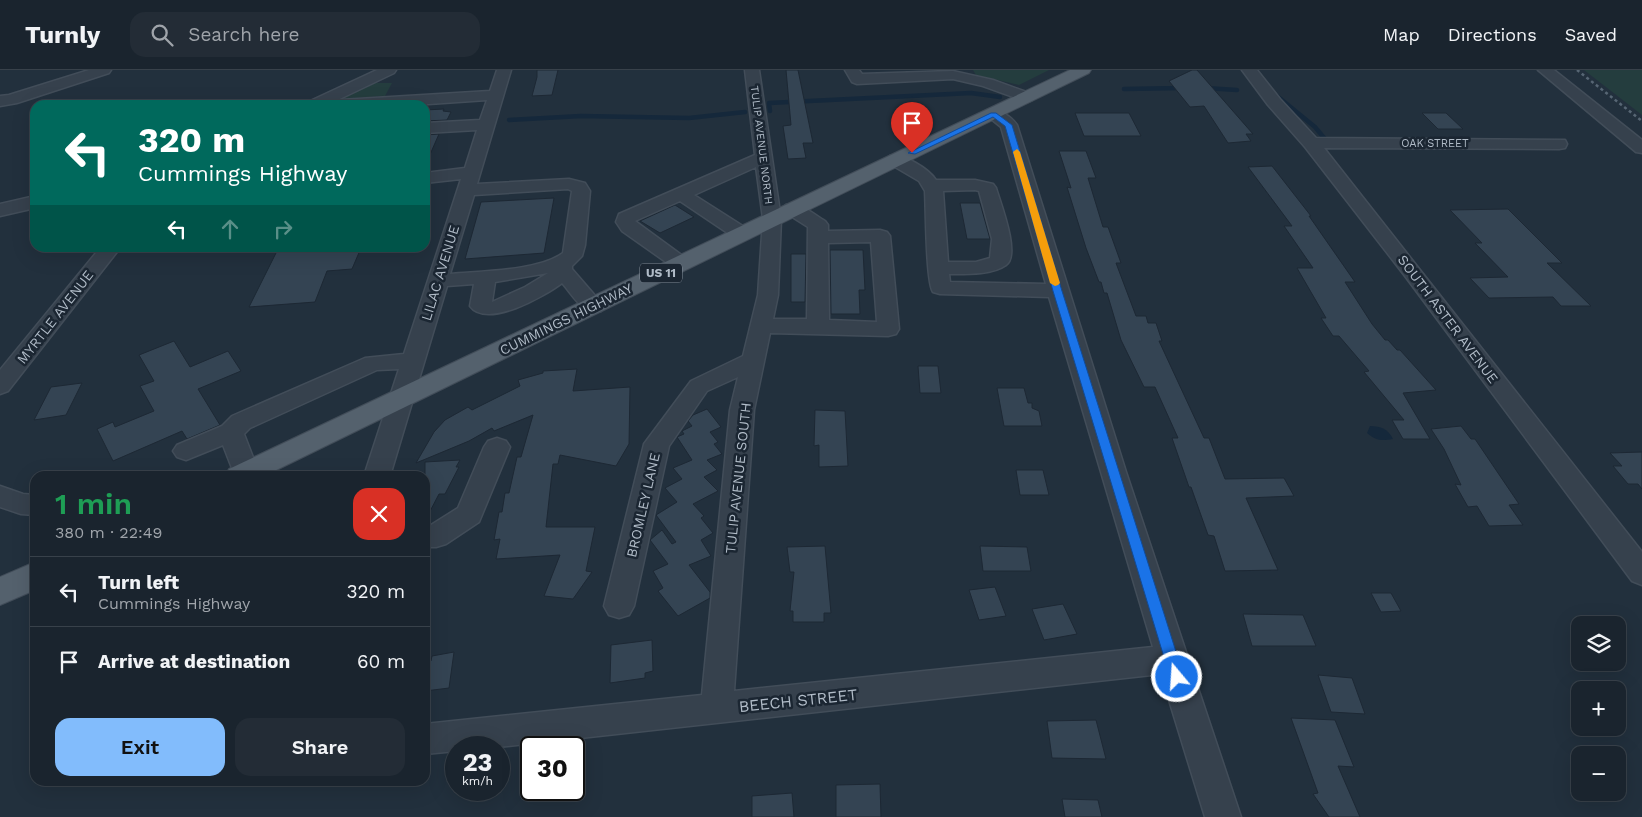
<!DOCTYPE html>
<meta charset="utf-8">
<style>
:root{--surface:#1a242e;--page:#232c36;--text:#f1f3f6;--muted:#9fa4aa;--line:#38414a;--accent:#82bcfc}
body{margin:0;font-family:"Work Sans",sans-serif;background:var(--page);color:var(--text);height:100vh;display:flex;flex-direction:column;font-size:19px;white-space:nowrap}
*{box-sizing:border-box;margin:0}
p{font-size:16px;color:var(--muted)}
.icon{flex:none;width:28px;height:28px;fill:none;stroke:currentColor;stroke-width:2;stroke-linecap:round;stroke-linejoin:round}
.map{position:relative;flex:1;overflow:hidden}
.drawer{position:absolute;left:30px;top:401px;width:400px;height:315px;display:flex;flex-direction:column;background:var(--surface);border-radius:15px;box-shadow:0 5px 20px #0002,0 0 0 1px var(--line)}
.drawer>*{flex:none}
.banner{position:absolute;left:30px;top:30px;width:400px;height:152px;border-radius:15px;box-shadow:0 5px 20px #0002,0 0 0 1px var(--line);background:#00695c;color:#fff;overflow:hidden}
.buttons{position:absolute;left:1571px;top:546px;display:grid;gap:10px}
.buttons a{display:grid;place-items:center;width:55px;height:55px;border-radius:10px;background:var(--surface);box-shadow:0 5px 20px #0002,0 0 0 1px var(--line);font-size:25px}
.speed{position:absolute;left:445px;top:666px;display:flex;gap:10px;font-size:25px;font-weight:700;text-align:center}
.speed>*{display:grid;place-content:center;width:65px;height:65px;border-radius:50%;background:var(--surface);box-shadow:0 5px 20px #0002,0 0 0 1px var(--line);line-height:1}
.speed small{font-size:12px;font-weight:400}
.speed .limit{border:2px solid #111;border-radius:8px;background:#fff;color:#111}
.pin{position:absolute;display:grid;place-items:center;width:42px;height:42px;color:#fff;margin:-51px -21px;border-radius:50% 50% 50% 0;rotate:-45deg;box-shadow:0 0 5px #0007}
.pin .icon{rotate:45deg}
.me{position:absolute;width:55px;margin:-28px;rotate:342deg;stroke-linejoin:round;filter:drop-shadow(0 0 4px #0008)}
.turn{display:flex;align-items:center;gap:18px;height:105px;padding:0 25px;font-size:22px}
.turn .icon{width:65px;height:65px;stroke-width:2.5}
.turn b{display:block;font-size:35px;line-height:42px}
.lanes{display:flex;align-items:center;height:48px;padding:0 25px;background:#0003;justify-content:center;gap:25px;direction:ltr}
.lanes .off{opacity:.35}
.round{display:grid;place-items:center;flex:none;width:52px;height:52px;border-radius:15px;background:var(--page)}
.overview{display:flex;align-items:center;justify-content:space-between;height:85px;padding:0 25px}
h1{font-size:30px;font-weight:600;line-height:38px;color:#1e9e55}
.cta{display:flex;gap:10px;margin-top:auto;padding:10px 25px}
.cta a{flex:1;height:58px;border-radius:15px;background:var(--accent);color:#111;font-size:20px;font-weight:600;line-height:58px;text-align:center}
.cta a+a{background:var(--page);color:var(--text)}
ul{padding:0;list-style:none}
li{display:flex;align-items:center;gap:15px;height:70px;padding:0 25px;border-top:1px solid var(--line)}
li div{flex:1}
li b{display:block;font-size:19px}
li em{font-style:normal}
header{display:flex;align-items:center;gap:30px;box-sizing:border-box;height:70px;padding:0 25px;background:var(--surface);border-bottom:1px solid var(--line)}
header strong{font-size:24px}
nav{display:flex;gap:28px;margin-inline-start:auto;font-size:18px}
.search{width:350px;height:45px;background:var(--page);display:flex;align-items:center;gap:12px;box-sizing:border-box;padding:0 18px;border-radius:15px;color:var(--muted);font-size:19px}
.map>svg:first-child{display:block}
.green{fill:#243d3e}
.water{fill:#15283b}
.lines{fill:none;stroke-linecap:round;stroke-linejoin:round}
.stream{stroke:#15283b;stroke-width:4.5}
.building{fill:#344453;stroke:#1d2834}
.minor-casing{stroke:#424d59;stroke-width:3}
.major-casing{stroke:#424d59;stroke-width:2}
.minor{fill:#36414d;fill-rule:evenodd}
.major{fill:#54616d;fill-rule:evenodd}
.rail{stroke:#576674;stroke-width:2.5;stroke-dasharray:3 3;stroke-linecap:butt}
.route{fill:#1a73e8;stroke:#114b97}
.slow{fill:#f59e0b}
.labels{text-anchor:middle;stroke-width:5;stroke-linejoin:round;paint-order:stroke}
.far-street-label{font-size:11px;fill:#b1bcc8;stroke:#1b2632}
.shield{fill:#1b2632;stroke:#848f9b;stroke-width:1}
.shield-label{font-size:12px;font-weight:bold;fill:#b1bcc8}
.street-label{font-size:14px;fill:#b1bcc8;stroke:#1b2632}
.near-street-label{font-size:16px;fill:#b1bcc8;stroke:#1b2632}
</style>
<header>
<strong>Turnly</strong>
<div class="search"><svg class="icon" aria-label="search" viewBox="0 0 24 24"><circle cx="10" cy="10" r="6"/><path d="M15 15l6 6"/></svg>Search here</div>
<nav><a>Map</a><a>Directions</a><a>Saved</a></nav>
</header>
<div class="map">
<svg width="1642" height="747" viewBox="0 0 1642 747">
<rect width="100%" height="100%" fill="#22303d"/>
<g class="green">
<polygon points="973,0 1049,0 1019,15 976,5"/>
<polygon points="1584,0 1642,0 1642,45"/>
<polygon points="375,13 392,13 385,26 339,29"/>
</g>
<path class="water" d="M1370,356C1381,356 1388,359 1393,369C1382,371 1376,371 1367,363Z"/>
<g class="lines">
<g class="stream">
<polyline points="1205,18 1237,20"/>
<polyline points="1124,19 1183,18"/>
<polyline points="1277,26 1315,57 1325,69"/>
<polyline points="770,41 769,33 971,23 1000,27"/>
<polyline points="509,50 581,46 689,48 745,42"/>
</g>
</g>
<g class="building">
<polygon points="537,0 558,0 552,25 532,26 537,7"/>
<polygon points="786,0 798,0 813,73 803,73 806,88 788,89 783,56 791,55"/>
<polygon points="1192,0 1197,0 1253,64 1246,64 1251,71 1228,73 1204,36 1190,37 1169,11"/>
<polygon points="444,39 443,41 451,42 447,50 425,51 425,40"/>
<polygon points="1075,43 1129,43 1141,66 1084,66"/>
<polygon points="1422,43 1446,43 1463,59 1438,59"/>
<polygon points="439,64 425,96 425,65"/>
<polygon points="1059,81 1086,81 1096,108 1088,108 1103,157 1108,157 1121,193 1116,193 1136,246 1146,246 1148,253 1156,253 1162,271 1159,271 1204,368 1209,368 1225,409 1284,408 1294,426 1246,428 1278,500 1225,501 1214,466 1208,465 1191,417 1189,417 1172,368 1178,368 1155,317 1144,317 1121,270 1107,223 1104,223 1101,212 1099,212 1086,178 1067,117 1071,118"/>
<polygon points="1272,96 1311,146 1309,146 1355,212 1345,212 1372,254 1385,270 1388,270 1397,280 1400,280 1436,320 1403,323 1430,369 1403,369 1392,350 1404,350 1364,302 1369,301 1339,266 1333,266 1321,248 1326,248 1297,198 1313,198 1284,156 1292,156 1248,97"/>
<polygon points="554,128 544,183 465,189 481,132"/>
<polygon points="960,133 980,133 990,169 967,169"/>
<polygon points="675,135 694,147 660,163 640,151"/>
<polygon points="1508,139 1562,193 1547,193 1591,236 1561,236 1553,227 1489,228 1470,208 1508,207 1475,173 1482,173 1450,140"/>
<polygon points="324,178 361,178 352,199 327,201 315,232 249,237 277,181"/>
<polygon points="830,180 863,180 865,220 859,220 860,244 831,244"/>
<polygon points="791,184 806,184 805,232 791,232"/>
<polygon points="174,271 190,297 228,281 241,301 198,319 220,355 187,369 182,361 113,391 97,359 113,352 115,357 154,341 140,316 154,311 139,285"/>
<polygon points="918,296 938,296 941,323 920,323"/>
<polygon points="577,299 573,321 630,317 629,374 616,396 560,385 558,394 553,394 546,457 595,457 586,501 592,502 573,529 544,526 560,485 496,489 500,469 494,470 499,442 502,442 505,423 509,423 517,387 521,387 533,345 494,361 492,358 469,371 416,393 434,362 445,350 468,337 472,340 520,316 518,310 543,303 543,301"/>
<polygon points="82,313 66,345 34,350 51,317"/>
<polygon points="997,318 1024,318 1028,333 1032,333 1032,338 1039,341 1042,356 1004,356"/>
<polygon points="707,339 721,357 710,362 718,372 714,374 722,384 707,390 717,400 704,407 718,421 693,434 704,446 701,448 713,463 701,470 711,486 689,495 710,522 710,528 678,546 658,521 663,518 653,501 668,494 650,470 662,460 672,474 676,472 656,445 677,432 665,418 682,409 673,398 692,390 677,367 684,364 682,361 692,356 688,351 693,345"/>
<polygon points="815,340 845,341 848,396 819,397 819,375 814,376"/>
<polygon points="1461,356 1471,369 1475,369 1519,434 1509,435 1523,455 1489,456 1477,436 1468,437 1455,414 1461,415 1444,379 1431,359"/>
<polygon points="1642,382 1642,419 1638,414 1628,414 1613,396 1622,396 1610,383"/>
<polygon points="460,390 456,397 459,397 445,424 439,424 425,451 425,392"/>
<polygon points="1016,400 1043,400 1049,425 1020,425"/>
<polygon points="825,476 831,543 824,543 824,552 793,552 793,541 790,541 794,502 790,502 787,477"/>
<polygon points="980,476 1027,477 1031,501 983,501"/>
<polygon points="995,517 1006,546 979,550 969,520"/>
<polygon points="1371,523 1391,523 1401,541 1381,542"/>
<polygon points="1063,534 1077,564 1044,570 1032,539"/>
<polygon points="1243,544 1303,545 1316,576 1252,576"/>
<polygon points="652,570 653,601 645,603 645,608 610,613 611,575"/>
<polygon points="454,582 449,618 425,621 425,592 431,591 432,586"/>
<polygon points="1318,605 1352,608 1365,644 1331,642"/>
<polygon points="1291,648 1335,650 1354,697 1338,696 1360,747 1329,747 1313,724 1318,723"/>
<polygon points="1096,650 1106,689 1052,688 1047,651"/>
<polygon points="880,714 881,747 836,747 836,715"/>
<polygon points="792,723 794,747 752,747 752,726"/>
<polygon points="1062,729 1098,730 1102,747 1065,747"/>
</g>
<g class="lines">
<defs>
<g id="minor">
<polygon points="89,0 111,0 109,3 17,33 0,36 0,26 9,25"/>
<polygon points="377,0 396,0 394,3 327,35 306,35 308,32"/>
<path d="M497,0H511L477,114L569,109L585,113L590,121L585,175L582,186L572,196V199L604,236L601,241C582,245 573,225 562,213C545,226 487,259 470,236L474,214L447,216L390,406H364L399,299L377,300L250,358L244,364L259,403L257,406H235L223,375L186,390L177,387L173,381L177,375L222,356L232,346L365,288L404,284L461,109L425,113V103L465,98L477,60L425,63V53L480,50L487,30L414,35H333L335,32L341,30L490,21ZM568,119L572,121L563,183C539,201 481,201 450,204L474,125ZM548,203L525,217L492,232L495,212Z"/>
<path d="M745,0H759L781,149L778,225L773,249H807L808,157L786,143L784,139L786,135C801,132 813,144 825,151L828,155V161L880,160L887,162L890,166L899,259L896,264L888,266L770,263L754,340L734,621L1153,577L1049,227L940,224L933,222C926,213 926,138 925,121L919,111L890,94L887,90L890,86C904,83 929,99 936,110H975L993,114L996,118C1000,132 1021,185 1006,195C992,205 966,204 949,204L950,212L1046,214L1001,57L985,44L987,41C998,38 1011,46 1017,55L1126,402L1241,747H1205L1161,604L489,678H456V681L425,684V654L702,625L730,340L738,307L707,321L669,376L634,536L629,545L619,548L609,545L604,536L644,374L691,311L743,286L758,225L763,149L756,97L694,125L749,160L752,164L749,168L742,170L735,168L680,131L635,151L687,189L690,193L687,197L680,199L673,197L622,161L616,152L619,144L755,85ZM975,120L979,121L992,169L990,188L976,192H948L943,121ZM871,172L877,252L829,250L828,173Z"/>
<polygon points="845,0 859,0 862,4 953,1 993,10 1032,24 1035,27 1032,30 1027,32 983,16 953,9 857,14 852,12"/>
<polygon points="1242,0 1257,0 1280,29 1316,68 1565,70 1567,74 1565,78 1559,79 1324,78 1642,482 1642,515 1632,511 1405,206 1305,77 1268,35"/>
<polygon points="1538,0 1554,0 1642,70 1642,83 1636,82"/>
<polygon points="35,126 35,138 0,146 0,134"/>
<polygon points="100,178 120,178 8,321 0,324 0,300"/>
<polygon points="497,368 506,371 510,377 479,452 446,474 436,477 425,477 425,455 431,455 458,438 484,377 488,371"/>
<polygon points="0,416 23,424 35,425 35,445 21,444 0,437"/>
</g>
<g id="major">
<polygon points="1070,0 1091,0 1089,3 264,406 225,406 229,399"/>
<polygon points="35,492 35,520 0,535 0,507"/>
</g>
</defs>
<use href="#minor" class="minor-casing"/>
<use href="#major" class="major-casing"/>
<use href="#minor" class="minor"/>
<use href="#major" class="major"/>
<polyline class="rail" points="1577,0 1642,51"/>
</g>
<polygon class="route" points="991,43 996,43 1012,55 1062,221 1184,607 1182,611 1177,613 1172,611 1170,607 1053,221 1005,56 993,47 915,84 908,83"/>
<polygon class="slow" points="1017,79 1020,82 1060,213 1058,215 1055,216 1050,213 1013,82"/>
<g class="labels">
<g class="far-street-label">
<text x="1435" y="77">OAK STREET</text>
<text transform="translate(762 75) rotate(83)" y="4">TULIP AVENUE NORTH</text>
</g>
<rect class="shield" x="640" y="193.5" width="42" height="19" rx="4"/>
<g class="shield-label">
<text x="661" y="207">US 11</text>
</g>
<g class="street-label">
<text transform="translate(440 203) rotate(-73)" y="5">LILAC AVENUE</text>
<text transform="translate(55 247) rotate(-52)" y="5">MYRTLE AVENUE</text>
<text transform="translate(566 249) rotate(-26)" y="5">CUMMINGS HIGHWAY</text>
<text transform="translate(1448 249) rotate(53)" y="5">SOUTH ASTER AVENUE</text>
<text transform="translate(738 408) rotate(-84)" y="5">TULIP AVENUE SOUTH</text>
<text transform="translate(643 435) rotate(-77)" y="5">BROMLEY LANE</text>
</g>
<g class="near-street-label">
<text transform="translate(798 630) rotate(-6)" y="6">BEECH STREET</text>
</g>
</g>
</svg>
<div class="buttons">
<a><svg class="icon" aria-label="layers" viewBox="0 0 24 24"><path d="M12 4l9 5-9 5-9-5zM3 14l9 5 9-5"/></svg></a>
<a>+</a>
<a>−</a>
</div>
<div class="speed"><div>23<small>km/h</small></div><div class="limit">30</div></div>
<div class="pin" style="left:912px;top:83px;background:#d93025"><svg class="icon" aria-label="arrive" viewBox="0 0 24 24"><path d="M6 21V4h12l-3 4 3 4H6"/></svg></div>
<svg class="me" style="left:1177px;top:607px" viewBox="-20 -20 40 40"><circle r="17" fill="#1a73e8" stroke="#fff" stroke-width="3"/><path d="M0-11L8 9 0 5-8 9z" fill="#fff"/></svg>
<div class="banner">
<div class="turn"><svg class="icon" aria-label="left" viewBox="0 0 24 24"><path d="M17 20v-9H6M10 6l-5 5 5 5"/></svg><div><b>320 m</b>Cummings Highway</div></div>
<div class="lanes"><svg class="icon" aria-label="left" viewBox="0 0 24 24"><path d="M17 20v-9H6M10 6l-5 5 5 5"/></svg><svg class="icon off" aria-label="ahead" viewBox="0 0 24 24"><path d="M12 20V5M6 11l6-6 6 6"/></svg><svg class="icon off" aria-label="right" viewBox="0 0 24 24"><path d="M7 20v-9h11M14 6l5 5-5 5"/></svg></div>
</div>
<section class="drawer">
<div class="overview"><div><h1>1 min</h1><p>380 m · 22:49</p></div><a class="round" style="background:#d93025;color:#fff"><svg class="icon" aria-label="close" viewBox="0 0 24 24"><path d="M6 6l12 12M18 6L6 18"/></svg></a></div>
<ul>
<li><svg class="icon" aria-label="left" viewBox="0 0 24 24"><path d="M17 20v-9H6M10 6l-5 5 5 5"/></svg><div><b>Turn left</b><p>Cummings Highway</p></div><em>320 m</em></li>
<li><svg class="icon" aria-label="arrive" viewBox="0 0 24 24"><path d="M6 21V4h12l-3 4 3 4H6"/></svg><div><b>Arrive at destination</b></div><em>60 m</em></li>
</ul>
<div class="cta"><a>Exit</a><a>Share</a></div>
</section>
</div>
